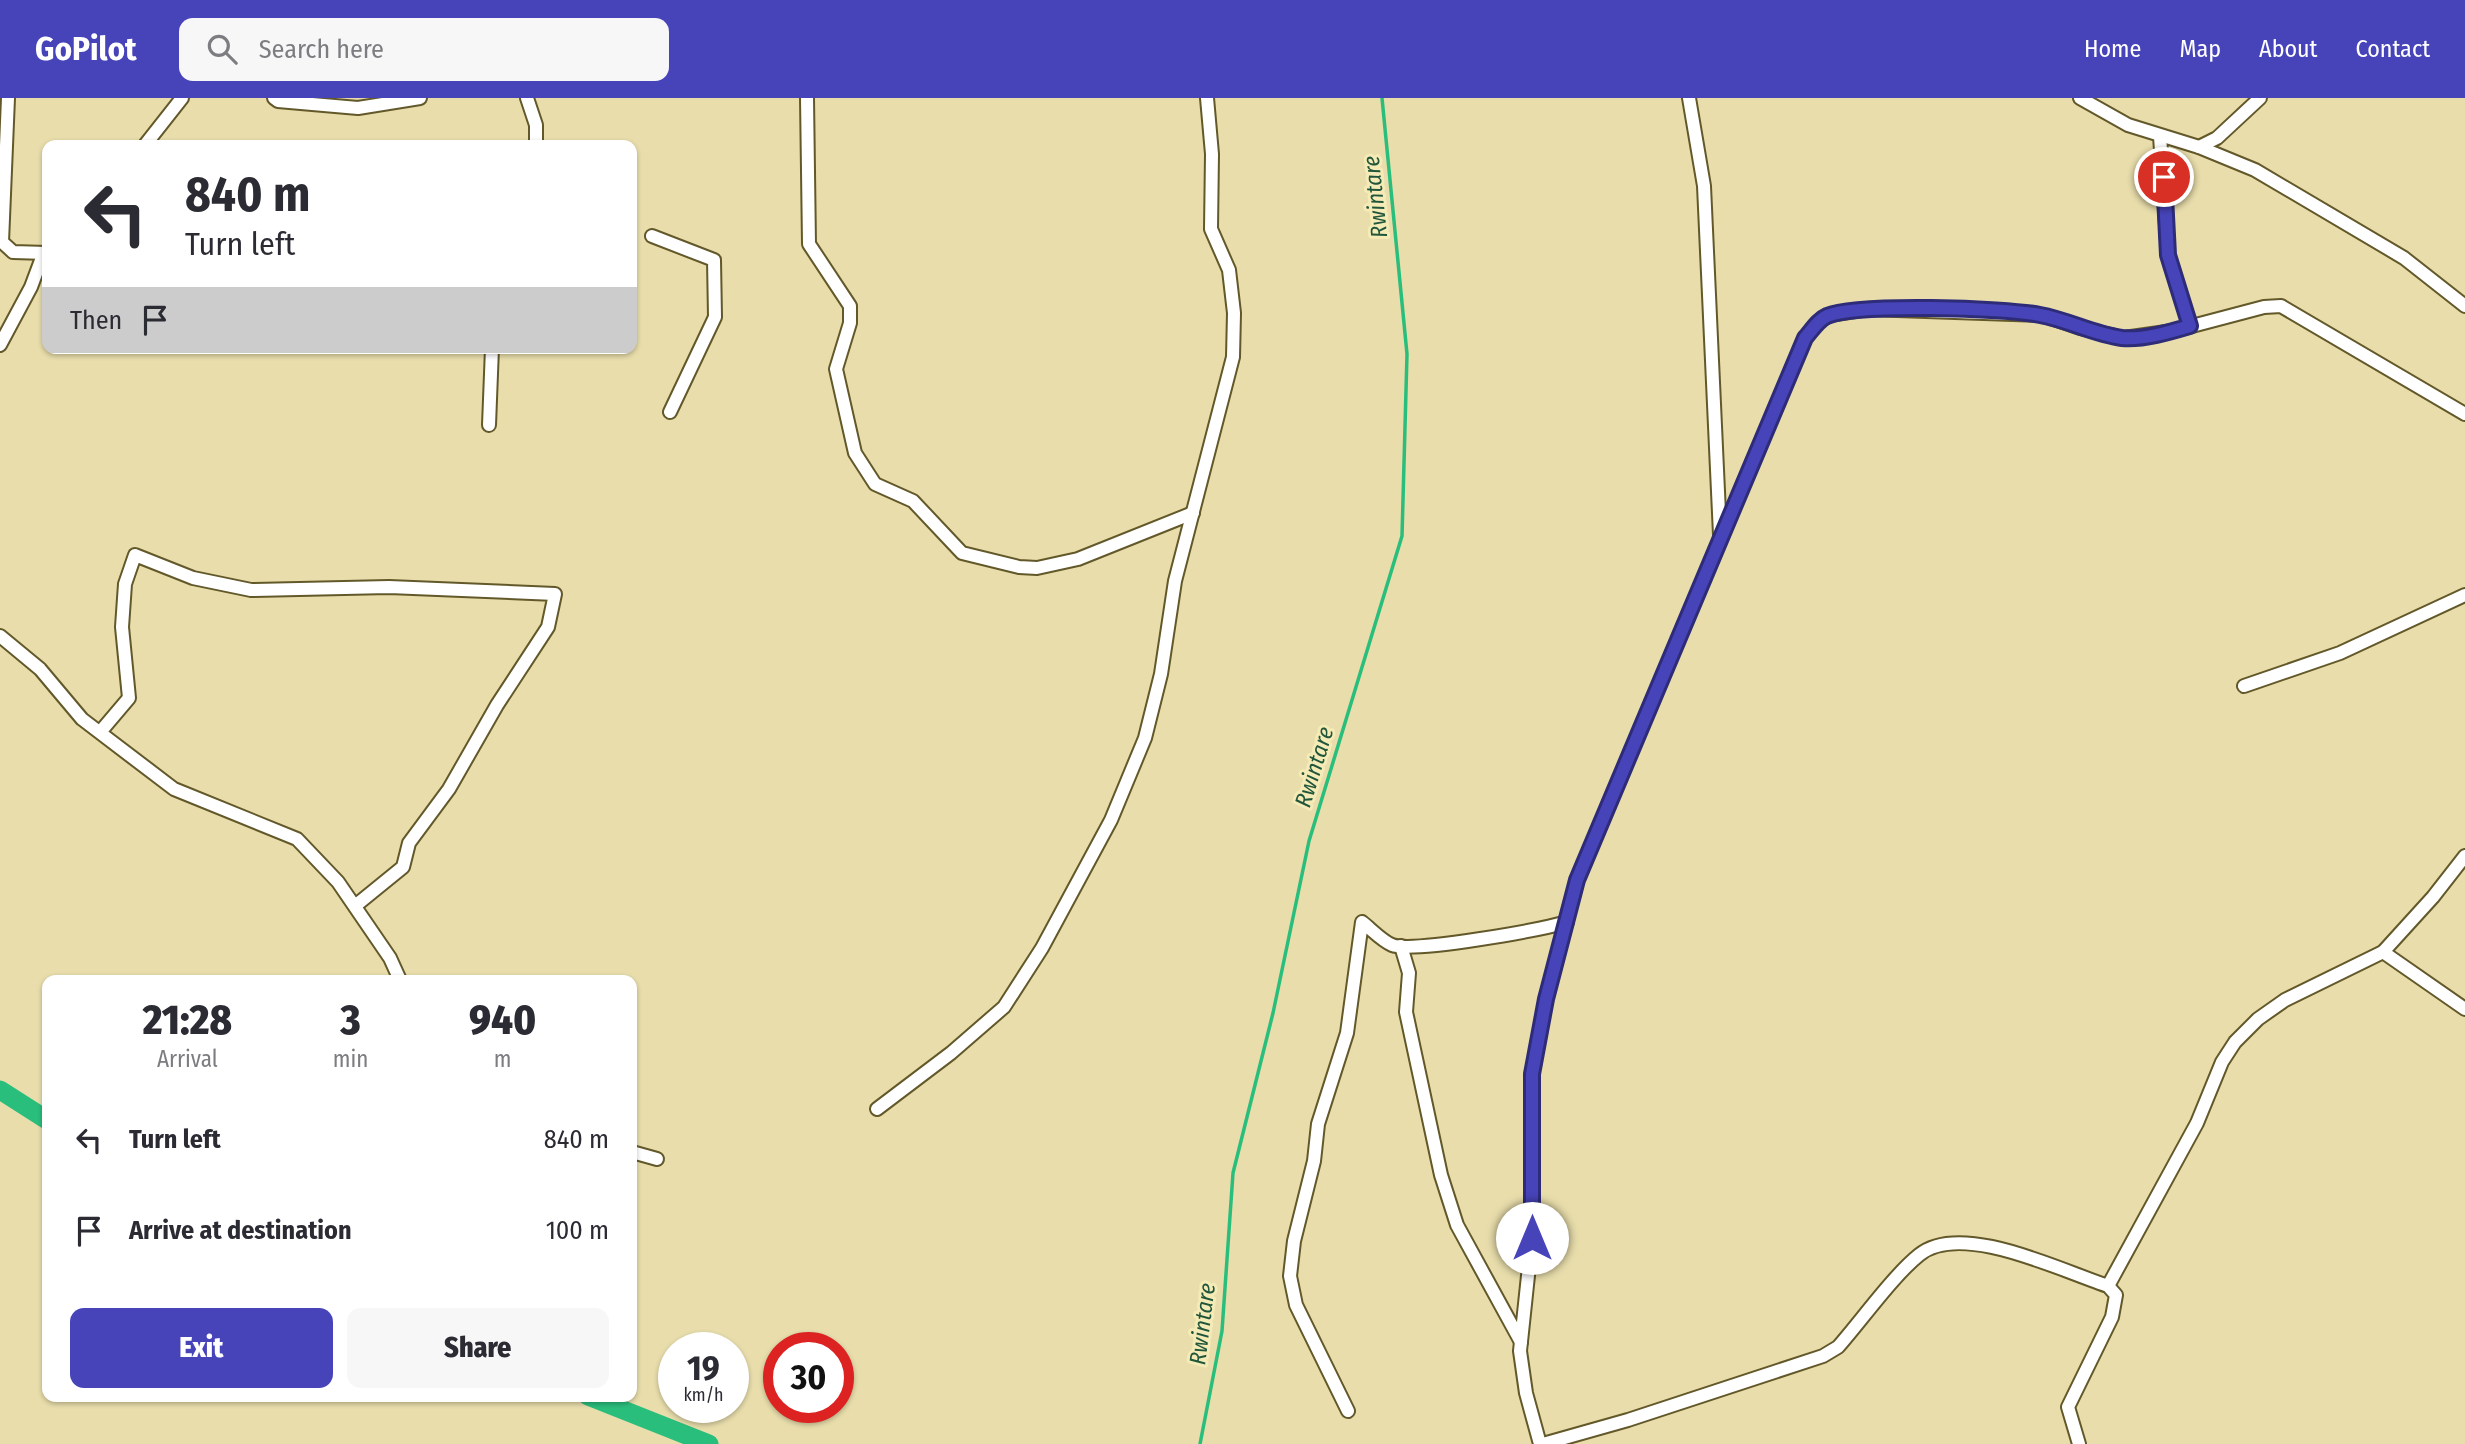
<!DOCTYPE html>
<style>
:root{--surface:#fff;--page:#f7f7f7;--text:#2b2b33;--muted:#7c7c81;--accent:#4744ba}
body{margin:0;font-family:"Fira Sans Condensed",sans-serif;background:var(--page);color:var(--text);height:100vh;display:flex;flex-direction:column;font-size:26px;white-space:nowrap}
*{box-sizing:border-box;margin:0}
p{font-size:23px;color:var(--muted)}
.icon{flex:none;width:38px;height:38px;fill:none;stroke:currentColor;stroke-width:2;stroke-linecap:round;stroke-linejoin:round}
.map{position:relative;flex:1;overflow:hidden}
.side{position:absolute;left:42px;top:877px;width:595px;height:427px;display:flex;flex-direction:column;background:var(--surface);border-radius:14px;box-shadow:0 2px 5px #0004}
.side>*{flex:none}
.guide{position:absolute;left:42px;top:42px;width:595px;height:214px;border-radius:14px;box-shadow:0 2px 5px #0004;background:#fff;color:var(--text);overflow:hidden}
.speed{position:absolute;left:658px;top:1234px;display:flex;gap:14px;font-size:35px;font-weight:700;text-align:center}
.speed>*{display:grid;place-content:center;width:91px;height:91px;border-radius:50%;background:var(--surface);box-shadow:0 2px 5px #0004;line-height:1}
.speed small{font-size:18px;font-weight:400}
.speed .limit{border:10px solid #d22;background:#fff;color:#111}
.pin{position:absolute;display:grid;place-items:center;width:60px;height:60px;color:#fff;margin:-30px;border:4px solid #fff;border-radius:50%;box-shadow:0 2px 7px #0007}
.me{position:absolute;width:77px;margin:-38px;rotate:0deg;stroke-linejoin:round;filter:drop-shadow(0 0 5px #0008)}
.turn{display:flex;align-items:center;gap:24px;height:147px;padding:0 28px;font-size:32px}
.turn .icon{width:91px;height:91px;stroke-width:2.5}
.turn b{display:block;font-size:49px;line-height:60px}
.then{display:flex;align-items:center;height:66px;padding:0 28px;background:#0003;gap:14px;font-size:26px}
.eta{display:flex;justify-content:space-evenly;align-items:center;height:119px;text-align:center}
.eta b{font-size:42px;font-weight:800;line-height:49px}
.cta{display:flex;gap:14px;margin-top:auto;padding:14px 28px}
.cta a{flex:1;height:80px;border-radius:14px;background:var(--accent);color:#fff;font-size:28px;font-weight:800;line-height:80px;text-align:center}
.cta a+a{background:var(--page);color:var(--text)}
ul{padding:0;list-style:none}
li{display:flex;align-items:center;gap:21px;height:91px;padding:0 28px}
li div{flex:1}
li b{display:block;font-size:26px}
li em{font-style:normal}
header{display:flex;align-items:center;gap:42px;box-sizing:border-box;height:98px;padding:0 35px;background:var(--accent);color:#fff}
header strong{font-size:33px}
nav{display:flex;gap:38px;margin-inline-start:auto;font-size:24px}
.search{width:490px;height:63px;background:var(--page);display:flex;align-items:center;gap:18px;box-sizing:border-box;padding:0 24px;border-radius:14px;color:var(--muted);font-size:26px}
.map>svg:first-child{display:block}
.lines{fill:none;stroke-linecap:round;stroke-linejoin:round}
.stream{stroke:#2abe7c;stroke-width:3.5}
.river{stroke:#2abe7c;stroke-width:19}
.minor-casing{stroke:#625829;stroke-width:16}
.minor{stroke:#fff;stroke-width:12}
.route-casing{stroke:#2e2c79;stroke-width:18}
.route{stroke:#4744ba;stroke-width:12}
.labels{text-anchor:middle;stroke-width:6;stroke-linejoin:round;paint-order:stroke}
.water-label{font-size:23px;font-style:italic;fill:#21563b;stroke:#f5ebb7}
</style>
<header>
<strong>GoPilot</strong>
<div class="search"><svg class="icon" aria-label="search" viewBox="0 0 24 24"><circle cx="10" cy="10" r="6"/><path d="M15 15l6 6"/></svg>Search here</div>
<nav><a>Home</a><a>Map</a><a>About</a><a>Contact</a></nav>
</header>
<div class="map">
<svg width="2465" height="1346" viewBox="0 0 2465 1346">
<rect width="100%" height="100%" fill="#e8ddab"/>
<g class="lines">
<polyline class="stream" points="1200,1346 1222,1233 1233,1075 1273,915 1309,743 1402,438 1407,256 1382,0"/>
<g class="river">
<polyline points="0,992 47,1022"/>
<polyline points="588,1298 709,1346"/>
</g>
<defs>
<g id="minor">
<polyline points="8,0 2,144 13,154 47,155"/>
<polyline points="274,0 278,3 358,10 420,0"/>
<polyline points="527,0 536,27 536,47"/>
<polyline points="807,0 809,146 850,208 850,225 836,271 855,355 875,386 913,403 962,455 1019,469 1037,470 1078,461 1193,415"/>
<polyline points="1689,0 1704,88 1720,437"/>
<polyline points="2080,0 2128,27 2199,49 2255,72 2404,160 2465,208"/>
<polyline points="2160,38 2168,157 2190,228"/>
<polyline points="145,47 182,0"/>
<polyline points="2199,49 2217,40 2260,0"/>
<polyline points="652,138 714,162 715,219 670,314"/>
<polyline points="0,247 31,189 43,157"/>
<polyline points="489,327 492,250"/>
<polyline points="0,538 40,571 82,621 174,691 297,741 338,784 390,860 400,882"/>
<polyline points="2244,588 2340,555 2465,497"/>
<polyline points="101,633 129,600 122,529 125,486 135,457 193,480 251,492 389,489 555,496 548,529 497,607 449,691 409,745 403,769 355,808"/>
<polyline points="1401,848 1409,875 1406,914 1441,1077 1457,1127 1521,1244"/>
<polyline points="2383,854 2465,911"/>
<polyline points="877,1011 951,955 1004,909 1042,850 1111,722 1145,640 1161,576 1175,483 1233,259 1234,215 1229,172 1211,131 1212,56 1207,0"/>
<polyline points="632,1054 657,1061"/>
<polyline points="2108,1188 2197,1025 2222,964 2235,944 2258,921 2285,902 2383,854 2433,799 2465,758"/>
<path d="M1348,1313L1296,1207L1290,1178L1294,1143L1314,1063L1318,1026L1347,935L1362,824C1371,831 1382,843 1392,847C1413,855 1540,832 1567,824"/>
<polyline points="1540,1346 1526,1295 1520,1253 1532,1140 1532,976 1546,901 1577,782 1805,240 1820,222 1830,217 1868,211 2042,217 2080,230 2124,240 2173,233 2264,209 2281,208 2465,316"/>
<path d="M1543,1346L1628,1322L1823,1258L1838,1249C1861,1223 1893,1178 1919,1157C1961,1122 2064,1174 2108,1188L2116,1197L2112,1219L2068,1309L2079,1346"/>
</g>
</defs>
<use href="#minor" class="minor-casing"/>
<use href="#minor" class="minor"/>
</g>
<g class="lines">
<defs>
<path id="route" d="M1532,1140V976L1546,901L1577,782L1805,240C1812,232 1818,222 1827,218C1857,205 2005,210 2040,217C2068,222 2093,236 2122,240C2143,242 2170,234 2190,228L2168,157L2164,79"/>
</defs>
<use href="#route" class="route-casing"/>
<use href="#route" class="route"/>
</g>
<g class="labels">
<g class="water-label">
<text transform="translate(1375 99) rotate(-96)" y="8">Rwintare</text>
<text transform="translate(1314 669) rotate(-73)" y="8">Rwintare</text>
<text transform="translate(1202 1226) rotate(-83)" y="8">Rwintare</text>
</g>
</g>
</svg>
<div class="speed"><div>19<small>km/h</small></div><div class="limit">30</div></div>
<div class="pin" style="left:2164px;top:79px;background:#d93025"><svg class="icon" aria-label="arrive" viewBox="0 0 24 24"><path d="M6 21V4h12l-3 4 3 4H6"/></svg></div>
<svg class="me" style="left:1532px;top:1140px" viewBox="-20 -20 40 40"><circle r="19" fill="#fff"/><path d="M0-13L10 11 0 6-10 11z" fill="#4744ba"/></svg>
<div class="guide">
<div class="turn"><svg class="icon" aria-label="left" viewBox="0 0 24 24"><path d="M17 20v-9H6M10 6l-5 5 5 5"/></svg><div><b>840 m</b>Turn left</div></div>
<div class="then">Then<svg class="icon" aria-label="arrive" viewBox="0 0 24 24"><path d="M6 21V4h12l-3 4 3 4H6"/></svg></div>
</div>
<section class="side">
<div class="eta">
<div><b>21:28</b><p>Arrival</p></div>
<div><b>3</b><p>min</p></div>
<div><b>940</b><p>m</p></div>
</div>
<ul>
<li><svg class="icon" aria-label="left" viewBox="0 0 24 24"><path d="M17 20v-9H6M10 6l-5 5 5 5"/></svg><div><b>Turn left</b></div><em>840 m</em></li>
<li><svg class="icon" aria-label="arrive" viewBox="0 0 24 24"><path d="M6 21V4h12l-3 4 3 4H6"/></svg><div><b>Arrive at destination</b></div><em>100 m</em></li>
</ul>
<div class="cta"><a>Exit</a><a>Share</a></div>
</section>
</div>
